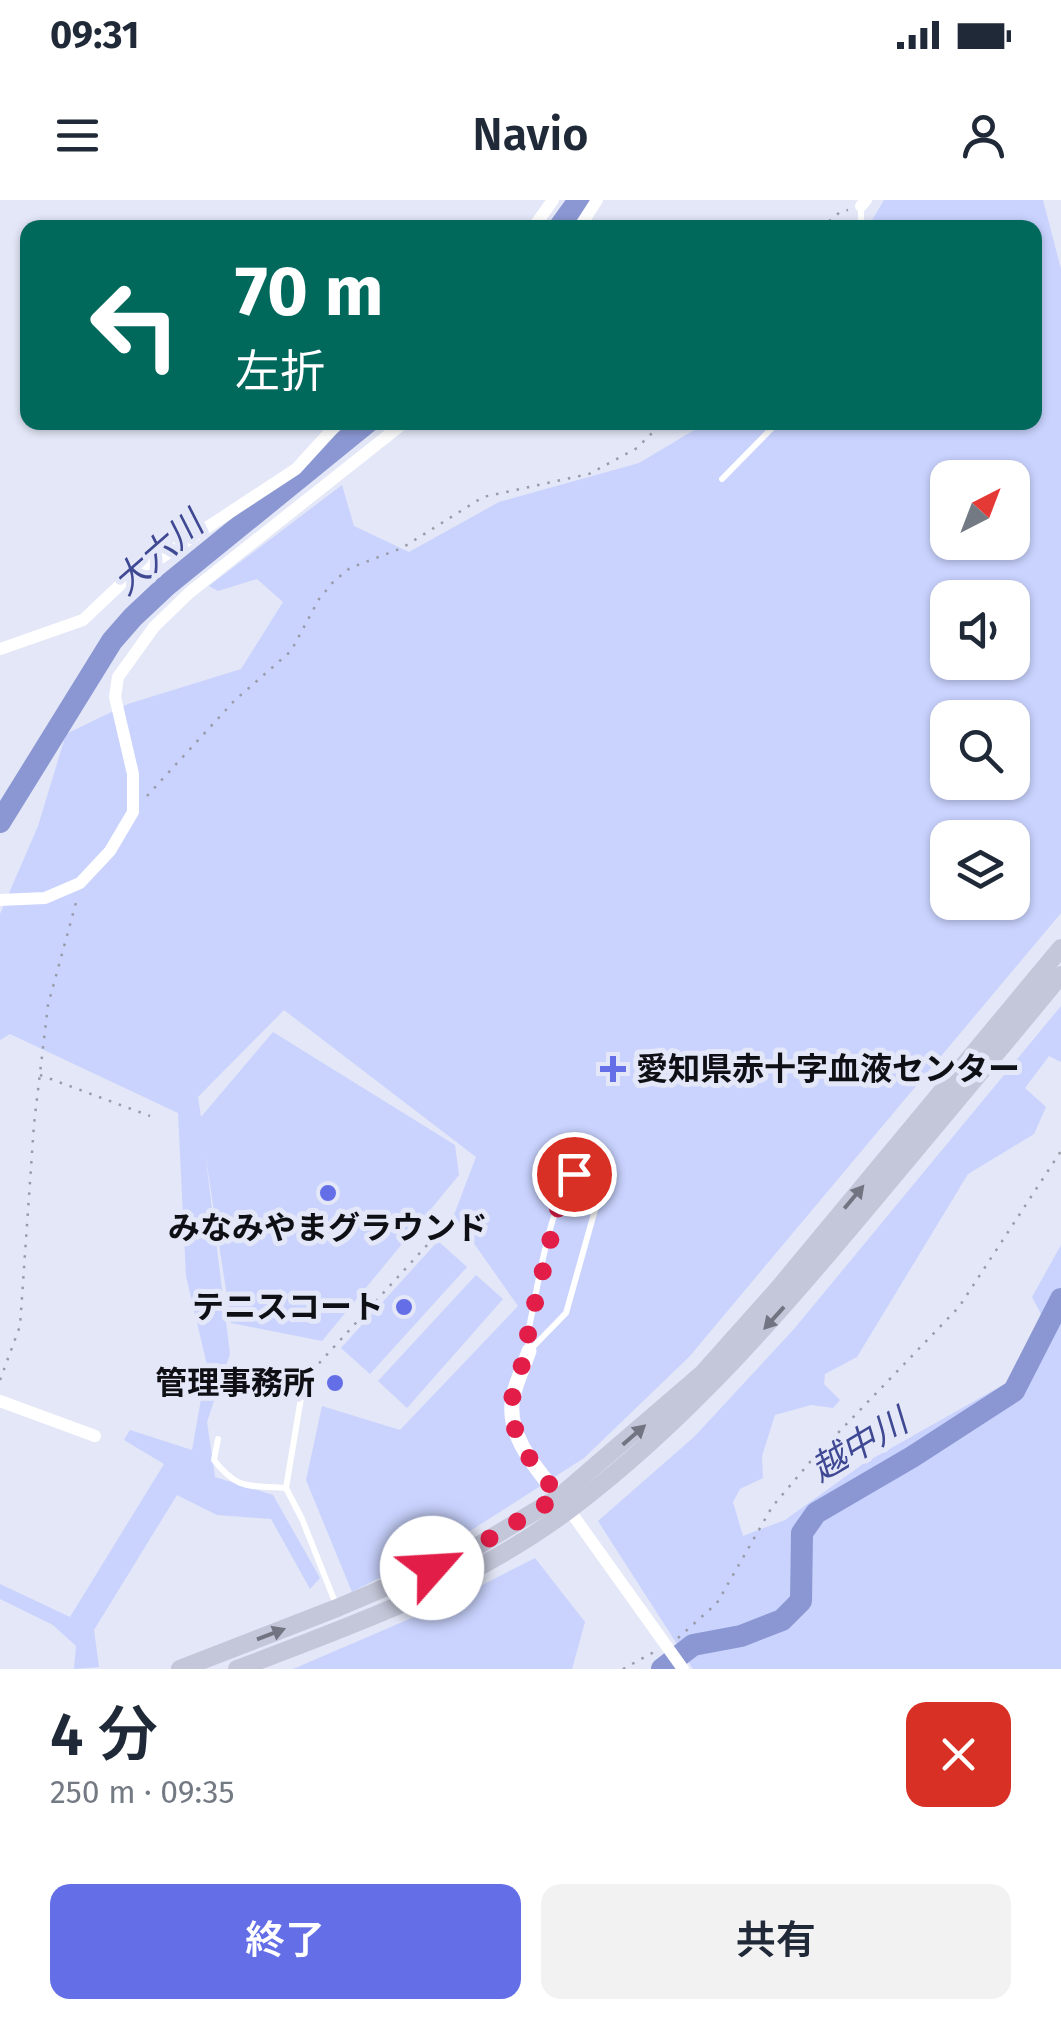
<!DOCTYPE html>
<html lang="ja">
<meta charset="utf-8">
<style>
:root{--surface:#fff;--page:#f2f2f3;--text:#1f2937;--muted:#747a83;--accent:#636ee7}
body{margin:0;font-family:"Fira Sans","Noto Sans JP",sans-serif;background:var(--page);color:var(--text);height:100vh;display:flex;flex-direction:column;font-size:38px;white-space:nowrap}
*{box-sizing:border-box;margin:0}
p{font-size:32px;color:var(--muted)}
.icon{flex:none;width:55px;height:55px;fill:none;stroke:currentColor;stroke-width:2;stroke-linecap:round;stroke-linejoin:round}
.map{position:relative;height:1469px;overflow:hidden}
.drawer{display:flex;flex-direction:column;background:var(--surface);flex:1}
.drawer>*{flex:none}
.guide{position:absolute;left:20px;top:20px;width:1022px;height:210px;border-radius:20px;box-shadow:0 2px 8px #0004;background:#00695c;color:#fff;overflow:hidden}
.needle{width:65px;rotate:42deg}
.controls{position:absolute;left:930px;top:260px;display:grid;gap:20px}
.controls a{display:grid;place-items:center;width:100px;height:100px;border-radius:20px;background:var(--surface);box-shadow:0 2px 8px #0004;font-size:50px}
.pin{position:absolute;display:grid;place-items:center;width:85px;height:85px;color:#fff;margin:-42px;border:5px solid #fff;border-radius:50%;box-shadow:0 2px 10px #0007}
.me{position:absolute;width:110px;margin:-55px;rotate:64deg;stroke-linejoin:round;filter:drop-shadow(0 0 8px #0008)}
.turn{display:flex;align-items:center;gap:35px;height:210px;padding:0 50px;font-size:45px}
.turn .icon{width:130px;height:130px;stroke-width:2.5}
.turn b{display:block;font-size:70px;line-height:85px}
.round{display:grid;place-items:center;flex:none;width:105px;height:105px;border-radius:20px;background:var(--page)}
.head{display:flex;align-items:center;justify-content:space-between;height:170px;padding:0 50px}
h1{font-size:60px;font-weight:600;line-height:75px}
.primary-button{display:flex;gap:20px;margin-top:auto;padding:20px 50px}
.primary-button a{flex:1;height:115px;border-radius:20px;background:var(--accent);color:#fff;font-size:40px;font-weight:600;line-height:115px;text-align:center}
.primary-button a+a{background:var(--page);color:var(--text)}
.status{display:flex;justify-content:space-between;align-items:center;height:70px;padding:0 50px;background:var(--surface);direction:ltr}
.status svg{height:28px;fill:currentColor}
header{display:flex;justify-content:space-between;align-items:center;height:130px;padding:0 50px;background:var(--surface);font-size:45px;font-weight:600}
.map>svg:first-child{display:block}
.green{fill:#c9d3fe;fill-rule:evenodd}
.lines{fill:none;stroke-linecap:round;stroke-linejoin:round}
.river{stroke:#8b97d3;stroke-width:22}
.path{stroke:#999ca8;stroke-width:2.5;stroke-dasharray:2.5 8;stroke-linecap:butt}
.service{stroke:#fff;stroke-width:6}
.minor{stroke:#fff;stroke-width:12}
.tertiary{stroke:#fff;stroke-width:15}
.secondary{stroke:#c4c7d9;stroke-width:18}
.oneway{fill:#727581}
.route{stroke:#e11d48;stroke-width:18;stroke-dasharray:0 32.4}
.poi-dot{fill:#636ee7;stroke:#e3e7f7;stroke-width:4}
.labels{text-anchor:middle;stroke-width:10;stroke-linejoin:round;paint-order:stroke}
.poi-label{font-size:32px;font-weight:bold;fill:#0e1015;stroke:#e3e7f7;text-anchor:end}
.water-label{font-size:35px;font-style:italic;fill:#3f4892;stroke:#e3e7f7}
</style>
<div class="status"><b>09:31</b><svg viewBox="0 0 49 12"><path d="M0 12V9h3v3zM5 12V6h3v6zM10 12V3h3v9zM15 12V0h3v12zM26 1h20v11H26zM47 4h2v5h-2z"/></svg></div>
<header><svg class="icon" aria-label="menu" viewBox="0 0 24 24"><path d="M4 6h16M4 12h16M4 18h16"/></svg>Navio<svg class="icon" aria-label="person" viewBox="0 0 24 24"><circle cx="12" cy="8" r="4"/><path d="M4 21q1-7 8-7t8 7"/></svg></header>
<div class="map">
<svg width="1061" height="1469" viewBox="0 0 1061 1469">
<rect width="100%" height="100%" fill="#e3e7f7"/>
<g class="green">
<path d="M884,0H1043L1061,69V713L689,1157L584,1258L470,1331L352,1392L306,1280L322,1206L400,1230L518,1106L454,1015L476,957L284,810L198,897L201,917L273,832L455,945L459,975L322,1141L231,1123L205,952L230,1154L207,1222L215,1277L273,1295L320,1378L310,1389L271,1319L217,1315L177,1295L94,1430L99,1467L74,1469L76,1446L53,1425L0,1399V1384L70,1417L164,1264L124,1240L130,1230L192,1250L207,1165L186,1076L178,913L10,834L0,840V714L38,626L66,534L128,504L241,469L283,402L257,379L218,391L209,386L342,285L354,326L409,352L499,302L639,263L706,223L1035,222V28L868,27ZM948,278H1012V342H948ZM948,398H1012V462H948ZM948,518H1012V582H948ZM948,638H1012V702H948Z"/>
<polygon points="1061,806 1061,862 1049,856 1025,888 1046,907 1034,934 968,974 857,1157 825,1174 824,1184 840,1200 833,1208 811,1205 775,1215 762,1256 763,1278 740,1289 733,1302 743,1336 785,1320 863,1264 1008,1182 1043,1118 1032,1097 1061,1045 1061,1469 693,1469 598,1321 694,1237 794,1129"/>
<polygon points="438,1041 467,1067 370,1174 341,1148"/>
<polygon points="476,1075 503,1099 407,1208 378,1181"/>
<polygon points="535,1358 585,1422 572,1469 293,1469 449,1402"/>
</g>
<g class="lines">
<g class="river">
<polyline points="559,28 579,0"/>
<polyline points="0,622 112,441 133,417 166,386 368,222"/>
<polyline points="662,1469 693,1445 741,1436 782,1420 801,1401 802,1333 816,1313 912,1257 1014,1191 1061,1099"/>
</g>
<g class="path">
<polyline points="821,28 840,12 848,10"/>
<polyline points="147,596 234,501 291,451 319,399 334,381 350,368 402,348 483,297 589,274 637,248 663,222"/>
<polyline points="40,875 150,916"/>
<polyline points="312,1171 439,1032"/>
<polyline points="0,1180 20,1126 34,924 48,805 77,699"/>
<polyline points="678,1438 717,1403 772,1307 810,1262 959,1107 1061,951"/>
<polyline points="623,1469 654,1452"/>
</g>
<g class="service">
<polyline points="861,28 861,6"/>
<polyline points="722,279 778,222"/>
<path d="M574,974L592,976L600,992L566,1113L529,1151L528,1132C538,1089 548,1007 574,974Z"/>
<polyline points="304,1180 286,1288 302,1319 337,1407"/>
<path d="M218,1239L214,1260C238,1291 249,1285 286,1288"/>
</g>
<g class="minor">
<polyline points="861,6 866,0"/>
<polyline points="533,28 553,0"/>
<polyline points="579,28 597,0"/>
<polyline points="0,449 83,420 121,384 296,269 339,222"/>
<polyline points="0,700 45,698 80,683 110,651 133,612 133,574 115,497 118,477 154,427 189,393 405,222"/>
<polyline points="0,1201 95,1236"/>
<polyline points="565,1304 683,1469"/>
</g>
<path class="tertiary" d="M529,1151C524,1166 516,1182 513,1197C505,1235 537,1269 559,1297"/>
<g class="secondary">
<polyline points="180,1469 337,1408 464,1354 559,1297 703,1173 777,1090 1061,748"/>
<path d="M237,1469C352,1425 471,1384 570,1309C688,1220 783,1109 877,996C938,923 1000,849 1061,775"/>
</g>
</g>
<defs><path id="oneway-solid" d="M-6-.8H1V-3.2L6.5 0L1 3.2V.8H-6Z" transform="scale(2.5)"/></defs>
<g class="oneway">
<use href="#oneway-solid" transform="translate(854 997) rotate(-50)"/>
<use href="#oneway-solid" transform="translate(774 1118) rotate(132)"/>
<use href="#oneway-solid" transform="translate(634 1235) rotate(-41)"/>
<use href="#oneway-solid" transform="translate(271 1434) rotate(-21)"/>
</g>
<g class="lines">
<path class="route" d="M432,1368L464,1354L559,1296C537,1269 508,1238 512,1200C515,1175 529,1158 528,1132L563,988L574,974"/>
</g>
<g class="poi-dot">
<path d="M608 854h10v10h10v10h-10v10h-10v-10h-10v-10h10z"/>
<circle cx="328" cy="993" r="10"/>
<circle cx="404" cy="1107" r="10"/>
<circle cx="335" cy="1183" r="10"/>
</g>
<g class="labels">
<g class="poi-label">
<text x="636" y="880" text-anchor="start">愛知県赤十字血液センター</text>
<text x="328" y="1039" text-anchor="middle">みなみやまグラウンド</text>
<text x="384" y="1118">テニスコート</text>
<text x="315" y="1194">管理事務所</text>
</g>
<g class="water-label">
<text transform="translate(158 353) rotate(-41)" y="12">大六川</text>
<text transform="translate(859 1245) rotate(-31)" y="12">越中川</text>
</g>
</g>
</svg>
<div class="controls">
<a><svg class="needle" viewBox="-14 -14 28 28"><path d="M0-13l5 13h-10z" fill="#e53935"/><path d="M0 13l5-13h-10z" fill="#747a83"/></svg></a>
<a><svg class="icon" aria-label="sound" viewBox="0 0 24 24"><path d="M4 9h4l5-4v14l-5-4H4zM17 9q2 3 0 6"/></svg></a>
<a><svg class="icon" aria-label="search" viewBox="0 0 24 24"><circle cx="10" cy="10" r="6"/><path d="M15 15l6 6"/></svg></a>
<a><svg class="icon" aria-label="layers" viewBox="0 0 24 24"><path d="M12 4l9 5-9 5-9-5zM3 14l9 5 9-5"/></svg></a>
</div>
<div class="pin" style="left:574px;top:974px;background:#d93025"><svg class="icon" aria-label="arrive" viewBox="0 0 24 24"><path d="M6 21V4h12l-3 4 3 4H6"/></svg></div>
<svg class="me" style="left:432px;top:1368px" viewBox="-20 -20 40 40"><circle r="19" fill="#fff"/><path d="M0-13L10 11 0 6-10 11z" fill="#e11d48"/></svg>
<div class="guide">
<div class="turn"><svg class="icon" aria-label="left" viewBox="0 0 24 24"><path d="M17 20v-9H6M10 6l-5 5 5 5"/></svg><div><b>70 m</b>左折</div></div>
</div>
</div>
<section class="drawer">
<div class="head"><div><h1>4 分</h1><p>250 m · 09:35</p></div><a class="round" style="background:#d93025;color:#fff"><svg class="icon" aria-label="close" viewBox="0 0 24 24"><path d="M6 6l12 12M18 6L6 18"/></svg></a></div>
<div class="primary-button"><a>終了</a><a>共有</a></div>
</section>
